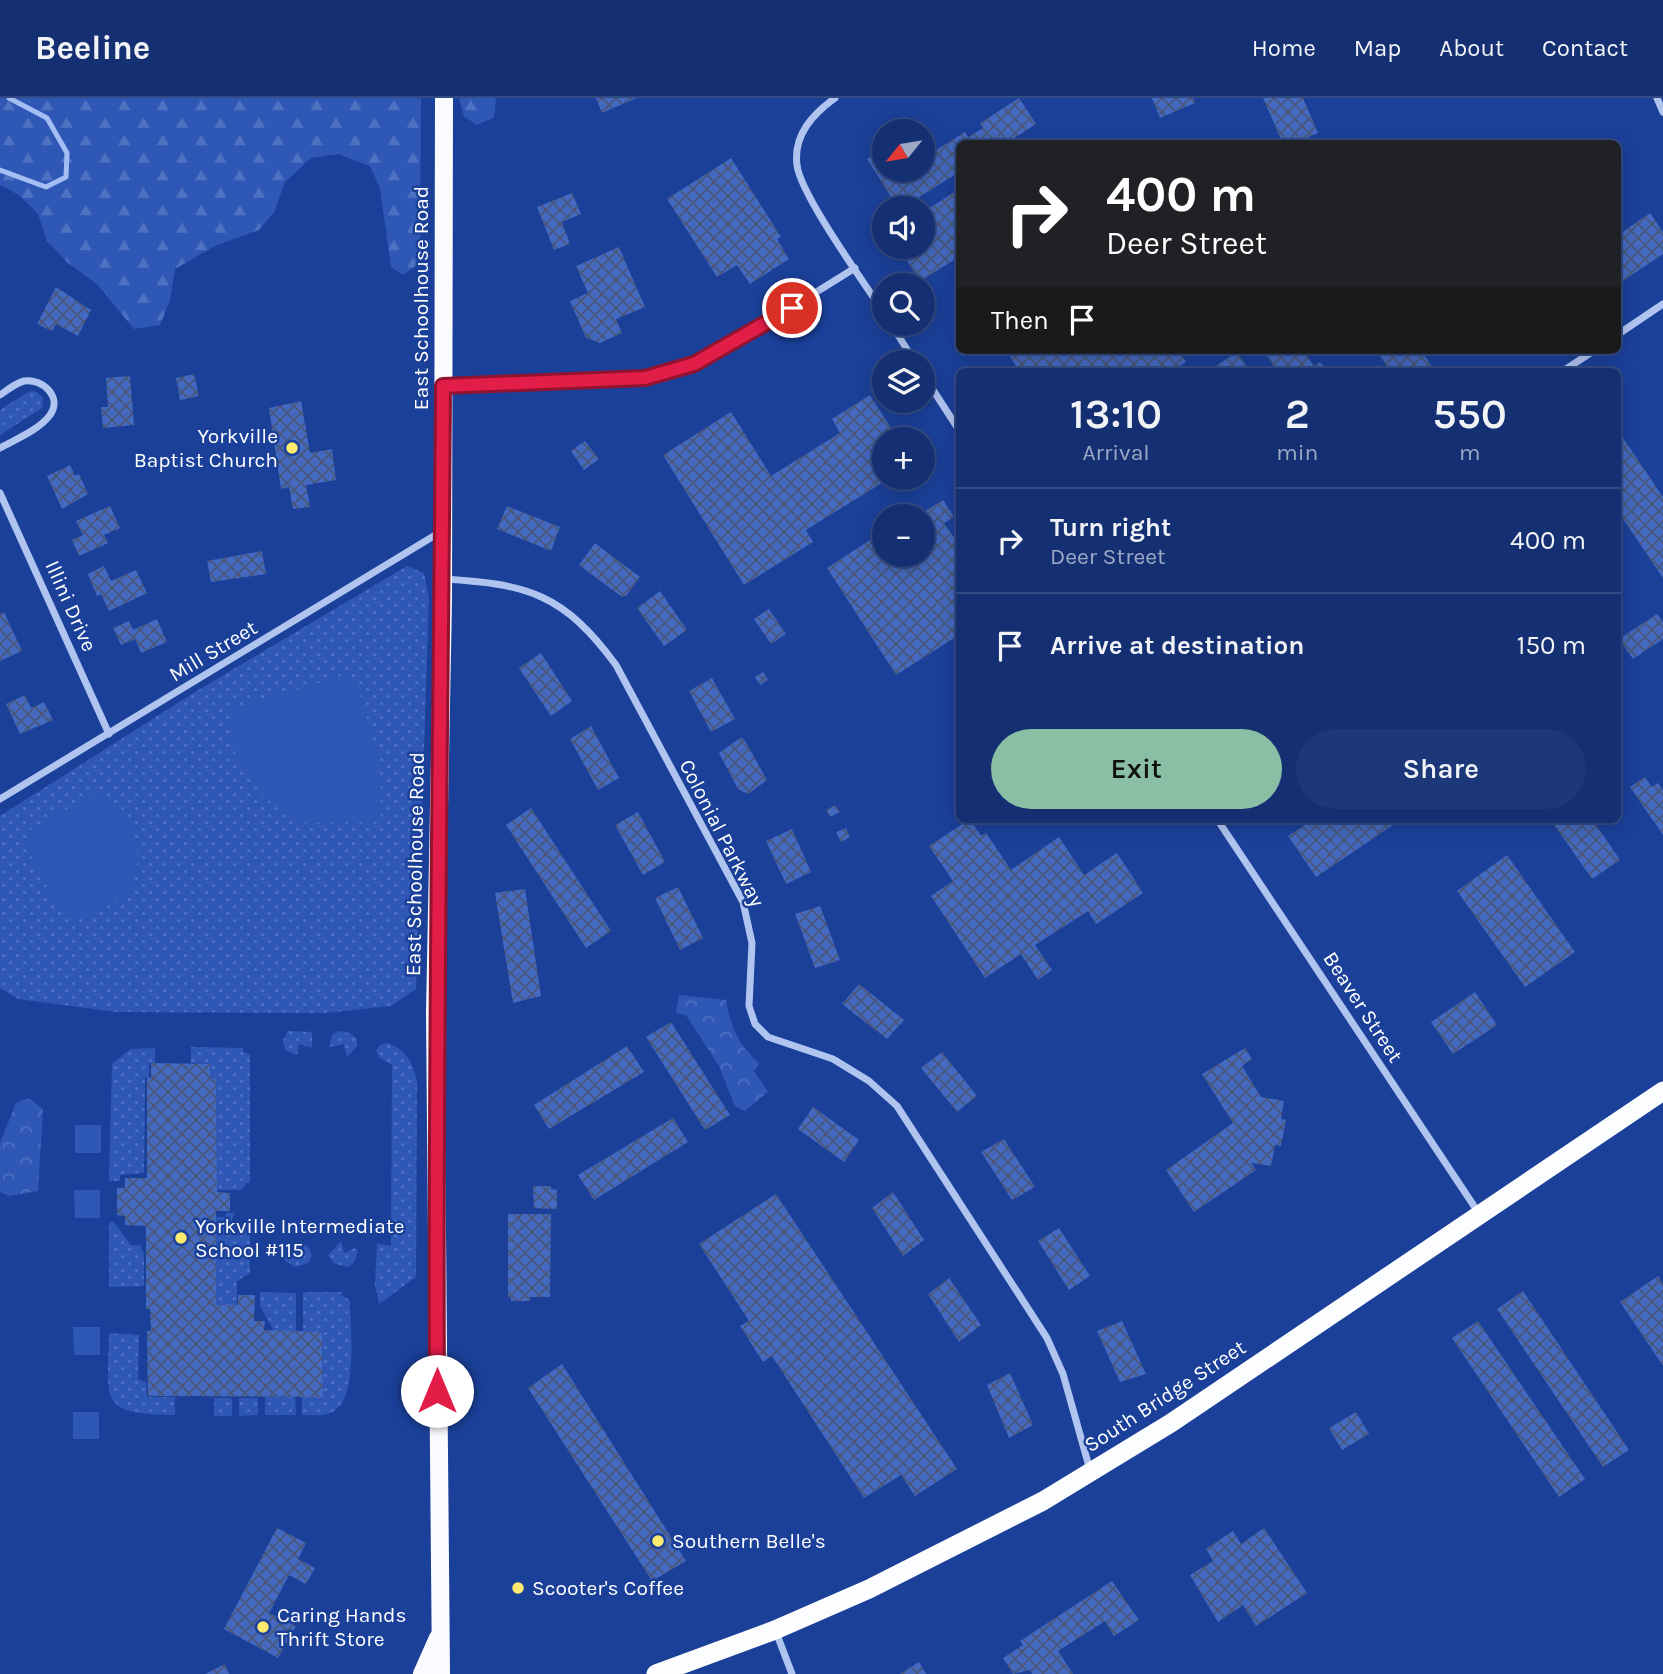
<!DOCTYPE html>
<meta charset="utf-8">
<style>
:root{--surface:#143073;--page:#1d3878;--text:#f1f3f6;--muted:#9da9c4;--line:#334b85;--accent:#8abfa5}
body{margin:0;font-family:Karla,sans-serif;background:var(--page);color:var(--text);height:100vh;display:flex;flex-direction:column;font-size:26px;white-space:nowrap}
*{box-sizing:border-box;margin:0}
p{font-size:23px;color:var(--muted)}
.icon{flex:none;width:38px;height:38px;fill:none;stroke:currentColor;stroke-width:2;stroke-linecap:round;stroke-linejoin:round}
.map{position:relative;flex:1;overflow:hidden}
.sheet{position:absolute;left:956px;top:270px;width:665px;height:455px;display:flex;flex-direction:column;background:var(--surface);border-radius:10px;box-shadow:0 4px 18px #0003,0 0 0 2px var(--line)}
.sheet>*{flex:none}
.top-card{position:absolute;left:956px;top:42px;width:665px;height:214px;border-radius:10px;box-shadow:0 4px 18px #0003,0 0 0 2px var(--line);background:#202124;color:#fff;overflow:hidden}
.needle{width:46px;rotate:240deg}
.buttons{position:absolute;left:872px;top:21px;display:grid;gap:14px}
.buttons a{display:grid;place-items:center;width:63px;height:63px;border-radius:50%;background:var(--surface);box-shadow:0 4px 18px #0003,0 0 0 2px var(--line);font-size:35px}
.pin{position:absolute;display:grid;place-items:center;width:60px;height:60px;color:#fff;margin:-30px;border:4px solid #fff;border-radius:50%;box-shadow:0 2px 7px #0007}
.me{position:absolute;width:77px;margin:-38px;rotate:0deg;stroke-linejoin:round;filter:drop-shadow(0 0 5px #0008)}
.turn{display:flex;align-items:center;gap:24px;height:147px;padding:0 35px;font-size:32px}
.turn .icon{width:91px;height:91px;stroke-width:2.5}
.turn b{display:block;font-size:49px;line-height:60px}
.then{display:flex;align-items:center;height:66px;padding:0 35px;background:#0003;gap:14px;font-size:26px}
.eta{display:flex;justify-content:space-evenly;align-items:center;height:119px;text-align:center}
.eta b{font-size:42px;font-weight:600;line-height:49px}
.primary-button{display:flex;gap:14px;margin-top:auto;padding:14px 35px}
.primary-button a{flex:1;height:80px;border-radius:42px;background:var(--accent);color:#111;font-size:28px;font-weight:600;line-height:80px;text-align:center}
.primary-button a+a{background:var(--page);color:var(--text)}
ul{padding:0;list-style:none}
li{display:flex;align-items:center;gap:21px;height:105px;padding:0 35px;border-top:2px solid var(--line)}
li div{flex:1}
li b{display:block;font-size:26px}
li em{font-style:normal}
header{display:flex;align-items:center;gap:42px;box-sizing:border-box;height:98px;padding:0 35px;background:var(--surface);border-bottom:2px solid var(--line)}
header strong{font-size:33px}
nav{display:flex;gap:38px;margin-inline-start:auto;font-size:24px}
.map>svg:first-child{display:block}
.grass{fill:url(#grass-dots)}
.forest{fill:url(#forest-firs)}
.park{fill:url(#park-crowns)}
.pitch{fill:#2f58b6}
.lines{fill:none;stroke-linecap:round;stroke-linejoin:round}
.stream{stroke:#a4bdf2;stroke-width:5}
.building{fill:url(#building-cross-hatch)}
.minor{stroke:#b0c4f0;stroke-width:7}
.primary{stroke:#fafbff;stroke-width:18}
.trunk{stroke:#fcfdff;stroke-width:19}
.route-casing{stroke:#92132f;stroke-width:18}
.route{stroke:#e11d48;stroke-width:12}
.poi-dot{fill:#ffea70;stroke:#1b4099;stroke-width:2.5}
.labels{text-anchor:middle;stroke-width:5;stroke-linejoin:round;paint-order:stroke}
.street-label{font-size:21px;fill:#fff;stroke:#1b4099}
.poi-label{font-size:21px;fill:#fff;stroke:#1b4099;text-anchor:start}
</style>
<header>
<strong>Beeline</strong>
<nav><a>Home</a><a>Map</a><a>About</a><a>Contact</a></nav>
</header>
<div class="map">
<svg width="1663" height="1576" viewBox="0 0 1663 1576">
<defs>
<pattern id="grass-dots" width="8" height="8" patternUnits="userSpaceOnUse" patternTransform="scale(1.75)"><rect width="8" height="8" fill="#2f58b6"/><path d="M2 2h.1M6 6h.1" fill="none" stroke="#4e71c1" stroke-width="1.8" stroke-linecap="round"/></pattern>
<pattern id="forest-firs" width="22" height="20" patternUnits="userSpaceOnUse" patternTransform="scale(1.75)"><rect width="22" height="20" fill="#2f58b6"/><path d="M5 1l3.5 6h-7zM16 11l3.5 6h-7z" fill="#4e71c1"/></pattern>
<pattern id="park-crowns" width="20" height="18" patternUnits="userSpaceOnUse" patternTransform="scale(1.75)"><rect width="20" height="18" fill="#2f58b6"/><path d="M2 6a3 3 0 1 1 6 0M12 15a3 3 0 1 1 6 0" fill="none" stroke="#4e71c1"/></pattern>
<pattern id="building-cross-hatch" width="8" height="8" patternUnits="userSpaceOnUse" patternTransform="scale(1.75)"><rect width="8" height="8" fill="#4469c0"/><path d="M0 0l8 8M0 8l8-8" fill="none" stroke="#49587a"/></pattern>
</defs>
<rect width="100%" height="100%" fill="#1b4099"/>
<g class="grass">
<polygon points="35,293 43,300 42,310 0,337 0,312 28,294"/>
<polygon points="407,468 424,475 429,499 416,891 391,908 325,915 117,914 18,901 0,890 0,718 195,594"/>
<polygon points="288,933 312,934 312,950 299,946 297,957 285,952 283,942"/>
<polygon points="338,933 350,935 357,941 357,948 347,959 344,946 329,949 332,937"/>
<path d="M388,945C407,952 413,965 417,984L416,1179L379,1206L375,1187L377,1145L391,1148L392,967L379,959L376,953L380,947Z"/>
<polygon points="191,949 243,950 243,953 250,957 250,1085 247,1085 242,1092 217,1092 216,981 210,981 210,966 191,965"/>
<polygon points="155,950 155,965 149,965 149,980 145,980 144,1075 120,1077 120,1083 109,1083 112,966 130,951"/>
<polygon points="226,1115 234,1115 231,1126 235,1127 235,1131 242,1131 246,1123 250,1123 250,1175 237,1183 237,1207 216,1207 216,1119 225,1119"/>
<polygon points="109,1124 114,1124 131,1147 140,1147 144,1156 144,1188 109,1189"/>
<polygon points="300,1143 309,1150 312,1158 308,1165 295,1169 285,1163 282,1152 298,1155"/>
<polygon points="341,1143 344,1155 355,1150 358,1152 355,1163 348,1169 335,1166 328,1157"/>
<polygon points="260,1194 296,1195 296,1233 274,1233 260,1208"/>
<path d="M303,1194H342V1198L350,1202C350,1228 359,1299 334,1313C325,1319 313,1317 302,1317V1299H323L322,1235L303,1234Z"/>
<path d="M109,1235L139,1237L138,1281L146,1284L147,1299H175V1317C98,1316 108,1305 109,1235Z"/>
<polygon points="265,1299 295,1299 296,1317 265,1317"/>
<rect x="214" y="1300" width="18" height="18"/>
<polygon points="239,1300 258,1300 258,1317 239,1318"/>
</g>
<g class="forest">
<polygon points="0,0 421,0 420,165 403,177 391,169 380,90 370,68 338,56 311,60 285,84 274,114 259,132 215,148 175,171 170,202 160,227 134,231 97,186 68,165 47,143 38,116 19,97 0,87"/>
<polygon points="459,0 496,0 494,19 477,27 464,18"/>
</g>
<g class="park">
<path d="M679,897L726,902C731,929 738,947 759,965L754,973L768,994L745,1013L735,1008L719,968L686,917L676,915Z"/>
<polygon points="28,1000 43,1011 38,1093 9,1098 0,1094 0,1045 16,1005"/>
</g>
<g class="pitch">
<polygon points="341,578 358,588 380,666 381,724 298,725 263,698 235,654 229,612"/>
<polygon points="96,695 123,712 137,746 137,774 128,794 94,817 77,822 62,817 25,746 29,733"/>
<rect x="75" y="1027" width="26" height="28"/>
<polygon points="74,1092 100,1092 100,1120 75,1120"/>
<polygon points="73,1229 100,1229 100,1257 74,1257"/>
<rect x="73" y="1314" width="26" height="27"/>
</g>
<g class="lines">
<polyline class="stream" points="0,72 46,89 66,79 67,55 47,20 9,0"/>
</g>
<g class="building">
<polygon points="596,0 637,0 602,15"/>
<polygon points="1019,0 1036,26 1005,46 959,46 959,74 902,110 898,110 867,61 884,50 884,72 922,72 928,65 925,59 965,34 968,39 983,30 980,25"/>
<polygon points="1152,0 1193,0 1195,5 1160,20"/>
<polygon points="1263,0 1303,0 1318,35 1293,46 1283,46"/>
<polygon points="731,60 781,139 777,141 789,161 750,186 737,167 717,179 667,101"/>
<polygon points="959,91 959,159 920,183 898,149 922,149 922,110 926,108 928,111"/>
<polygon points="572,95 581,116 562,124 570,146 554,152 537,109"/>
<polygon points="1650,115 1663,134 1663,156 1617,187 1617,138"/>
<polygon points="619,149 645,209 616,221 622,235 600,245 586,240 570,203 588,195 576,168"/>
<polygon points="56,189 91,212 78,238 56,226 52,233 37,226"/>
<polygon points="1006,252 1178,252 1186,264 1172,273 1019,273"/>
<polygon points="1263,252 1303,252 1314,268 1320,264 1328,273 1277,273"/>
<polygon points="1376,252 1421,252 1435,273 1390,273"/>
<polygon points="1237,254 1250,273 1208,273"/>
<polygon points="194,276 199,298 180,302 176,280"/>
<polygon points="130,278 134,327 103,330 101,309 108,309 106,280"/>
<polygon points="870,297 898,341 884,341 884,380 890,380 806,432 813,444 744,487 663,357 731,314 771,378 840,335 832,321"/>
<polygon points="301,303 310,355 332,351 336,382 306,387 310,409 293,411 289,389 281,391 269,310"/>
<polygon points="1617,331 1663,399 1663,480 1617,412"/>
<polygon points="585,343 599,361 584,372 571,353"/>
<polygon points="70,367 75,378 79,376 88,396 62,411 47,378"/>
<polygon points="943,402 954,419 944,425 959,447 959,537 896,577 827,470 884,433 884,457 922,457 922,418 917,418"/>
<polygon points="110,408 120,430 104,437 108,445 79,458 72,442 83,437 76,423"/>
<polygon points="507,408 560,429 551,453 497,431"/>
<polygon points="595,445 640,479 626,498 622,499 579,467"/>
<polygon points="262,453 266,476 211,484 207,463"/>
<polygon points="104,468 111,483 136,472 147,495 109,513 101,496 97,498 88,476"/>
<polygon points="660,493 687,532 664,548 637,510"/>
<polygon points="769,511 786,536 771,546 754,521"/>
<polygon points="4,514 22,553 0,563 0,516"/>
<polygon points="1657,516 1663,524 1663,541 1633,561 1619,541"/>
<polygon points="157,521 167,544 141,555 135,541 121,547 113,530 129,523 133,532"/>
<polygon points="541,555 572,603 551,618 519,570"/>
<polygon points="763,574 768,582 760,587 755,579"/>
<polygon points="712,580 735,621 711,634 689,593"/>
<polygon points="25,597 31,610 44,604 53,622 20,636 6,606"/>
<polygon points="591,628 619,680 598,692 570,641"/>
<polygon points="740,640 744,641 767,682 748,696 738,691 719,655"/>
<polygon points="1645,679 1652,689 1658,685 1663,692 1663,737 1630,689"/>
<polygon points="835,707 840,714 830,719 826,712"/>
<polygon points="531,710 611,833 586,850 506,727"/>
<polygon points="638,714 665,764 643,777 615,727"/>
<polygon points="970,721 981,738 986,735 1011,772 1059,739 1084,777 1117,755 1143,795 1096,826 1088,813 1035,847 1052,872 1038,882 1021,856 985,880 931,798 953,783 929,748"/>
<polygon points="1314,721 1402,721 1316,779 1288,738"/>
<polygon points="1550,721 1592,721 1620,762 1592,781"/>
<polygon points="846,730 850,739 841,744 836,734"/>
<polygon points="792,731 811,774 786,786 766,743"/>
<polygon points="1507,757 1575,854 1525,889 1457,793"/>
<polygon points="678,789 703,840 680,852 655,800"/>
<polygon points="525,791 541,898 513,905 495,795"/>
<polygon points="820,808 840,862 815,870 795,816"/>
<polygon points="859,886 904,922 887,941 842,906"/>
<polygon points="1475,894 1497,927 1453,956 1431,924"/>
<polygon points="671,924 730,1017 705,1032 646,939"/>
<polygon points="627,948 644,974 549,1031 534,1007"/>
<polygon points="1245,950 1252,961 1242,968 1261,999 1284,1003 1281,1021 1286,1022 1281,1048 1275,1047 1271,1068 1251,1065 1256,1072 1194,1114 1166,1072 1233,1025 1202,976"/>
<polygon points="942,954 977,998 957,1014 921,970"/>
<polygon points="151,965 210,966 210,981 216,981 217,1094 230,1095 230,1113 216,1113 216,1207 238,1207 238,1197 255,1197 254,1223 265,1223 264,1232 322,1234 323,1299 148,1298 147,1233 151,1233 150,1211 146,1211 146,1128 125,1127 125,1118 117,1117 117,1090 125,1090 125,1080 147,1080 147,980 151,980"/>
<polygon points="813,1009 859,1042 844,1064 798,1031"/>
<polygon points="673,1020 688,1044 594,1102 578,1077"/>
<polygon points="1004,1041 1035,1089 1012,1102 981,1054"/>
<polygon points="533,1088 551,1088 551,1091 557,1092 557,1111 534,1110"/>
<polygon points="893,1094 924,1142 903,1158 872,1110"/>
<polygon points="776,1096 957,1371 915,1398 901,1377 864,1400 772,1258 763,1264 740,1228 749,1223 699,1146"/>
<polygon points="508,1116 551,1116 550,1199 530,1199 530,1203 511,1203 511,1199 508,1200"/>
<polygon points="1059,1130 1090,1178 1069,1192 1038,1143"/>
<polygon points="1658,1178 1663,1186 1663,1268 1620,1204"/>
<polygon points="949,1180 981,1227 959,1244 928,1196"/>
<polygon points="1523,1193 1629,1352 1603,1369 1497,1211"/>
<polygon points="1122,1223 1146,1276 1120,1284 1097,1233"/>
<polygon points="1478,1223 1585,1381 1559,1399 1452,1240"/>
<polygon points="562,1266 686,1463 652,1483 528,1290"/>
<polygon points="1010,1275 1033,1327 1009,1340 987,1287"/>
<polygon points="1356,1314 1369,1336 1342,1352 1329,1330"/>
<polygon points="277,1430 306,1445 298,1461 315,1470 306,1486 289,1477 269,1515 296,1528 278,1560 224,1531"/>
<polygon points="1264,1430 1307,1495 1256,1528 1243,1507 1218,1524 1190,1477 1213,1463 1206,1451 1219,1442 1233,1433 1241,1446"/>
<polygon points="1112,1483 1139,1522 1114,1538 1105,1523 1058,1553 1073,1576 1032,1576 1030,1572 1013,1576 1003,1560 1023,1547 1020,1543"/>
<polygon points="919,1564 926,1576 900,1576"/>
<polygon points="225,1566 229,1576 205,1576"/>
</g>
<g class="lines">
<g class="minor">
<path d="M835,0C813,16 793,37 797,67C800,96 865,186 884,215"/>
<polyline points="1657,0 1663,14"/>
<polyline points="891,226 915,264"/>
<polyline points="1617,237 1663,206"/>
<polyline points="1563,273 1595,252"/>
<polyline points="922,275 959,332"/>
<polyline points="443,288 645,280 694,266 749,236 855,170"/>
<path d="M0,297C7,292 16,285 24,283C42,280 63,299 50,317C39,332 16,341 0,350"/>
<polyline points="0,395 109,636"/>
<path d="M444,481C528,486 564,496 616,567L743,804L752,845L749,908L755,926L768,939L833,961L869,983L897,1008L1047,1240L1063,1276L1090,1372"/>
<polyline points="0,701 442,433"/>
<polyline points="1217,721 1480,1117"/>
<polyline points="776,1534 792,1576"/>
</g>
<g class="primary">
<polyline points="422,1576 438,1540"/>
<polyline points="441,1576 435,916 443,503 444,0"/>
</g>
<polyline class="trunk" points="656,1576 775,1532 869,1491 1043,1403 1171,1325 1663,993"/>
</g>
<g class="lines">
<defs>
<path id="route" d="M437,1293C435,958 441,623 443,288L645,280L694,266L792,210"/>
</defs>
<use href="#route" class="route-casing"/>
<use href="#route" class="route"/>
</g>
<g class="poi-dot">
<circle cx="292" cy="350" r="7"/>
<circle cx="181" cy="1140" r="7"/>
<circle cx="658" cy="1443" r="7"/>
<circle cx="518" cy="1490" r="7"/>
<circle cx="263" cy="1529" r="7"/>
</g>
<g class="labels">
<g class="street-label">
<text transform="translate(421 200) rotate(-90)" y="7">East Schoolhouse Road</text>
<text transform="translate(71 508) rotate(66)" y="7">Illini Drive</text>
<text transform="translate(213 553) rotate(-31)" y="7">Mill Street</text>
<text transform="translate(722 735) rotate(63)" y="7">Colonial Parkway</text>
<text transform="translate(415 766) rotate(-89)" y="7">East Schoolhouse Road</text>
<text transform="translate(1363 909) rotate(57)" y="7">Beaver Street</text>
<text transform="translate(1165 1298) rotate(-33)" y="7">South Bridge Street</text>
</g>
<g class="poi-label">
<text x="278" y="345" text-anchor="end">Yorkville<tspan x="278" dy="24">Baptist Church</tspan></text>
<text x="195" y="1135">Yorkville Intermediate<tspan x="195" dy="24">School #115</tspan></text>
<text x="672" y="1450">Southern Belle's</text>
<text x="532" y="1497">Scooter's Coffee</text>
<text x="277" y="1524">Caring Hands<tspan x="277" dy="24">Thrift Store</tspan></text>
</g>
</g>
</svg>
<div class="buttons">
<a><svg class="needle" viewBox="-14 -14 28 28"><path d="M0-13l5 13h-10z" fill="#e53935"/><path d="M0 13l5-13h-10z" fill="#9da9c4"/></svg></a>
<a><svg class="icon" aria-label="sound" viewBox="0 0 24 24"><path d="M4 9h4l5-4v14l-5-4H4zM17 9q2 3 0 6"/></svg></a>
<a><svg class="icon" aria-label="search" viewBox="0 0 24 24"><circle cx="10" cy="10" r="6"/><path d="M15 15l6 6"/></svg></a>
<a><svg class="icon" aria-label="layers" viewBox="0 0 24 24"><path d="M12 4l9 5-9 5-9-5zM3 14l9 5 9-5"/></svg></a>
<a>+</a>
<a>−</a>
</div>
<div class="pin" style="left:792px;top:210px;background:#d93025"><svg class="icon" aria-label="arrive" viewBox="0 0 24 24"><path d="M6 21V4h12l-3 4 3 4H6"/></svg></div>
<svg class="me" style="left:437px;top:1293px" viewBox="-20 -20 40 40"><circle r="19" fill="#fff"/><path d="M0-13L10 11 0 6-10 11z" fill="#e11d48"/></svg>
<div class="top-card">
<div class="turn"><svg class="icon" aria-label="right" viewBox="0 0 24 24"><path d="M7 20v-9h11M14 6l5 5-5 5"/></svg><div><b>400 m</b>Deer Street</div></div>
<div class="then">Then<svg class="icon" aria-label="arrive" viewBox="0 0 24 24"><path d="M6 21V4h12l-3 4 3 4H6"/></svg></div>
</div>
<section class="sheet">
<div class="eta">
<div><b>13:10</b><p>Arrival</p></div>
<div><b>2</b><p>min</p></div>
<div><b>550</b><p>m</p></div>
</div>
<ul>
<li><svg class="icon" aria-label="right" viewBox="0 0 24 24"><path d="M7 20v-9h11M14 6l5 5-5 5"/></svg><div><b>Turn right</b><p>Deer Street</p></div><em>400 m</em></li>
<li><svg class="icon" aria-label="arrive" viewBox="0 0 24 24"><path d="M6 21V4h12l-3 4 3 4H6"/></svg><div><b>Arrive at destination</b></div><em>150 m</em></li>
</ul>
<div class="primary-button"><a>Exit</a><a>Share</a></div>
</section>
</div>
